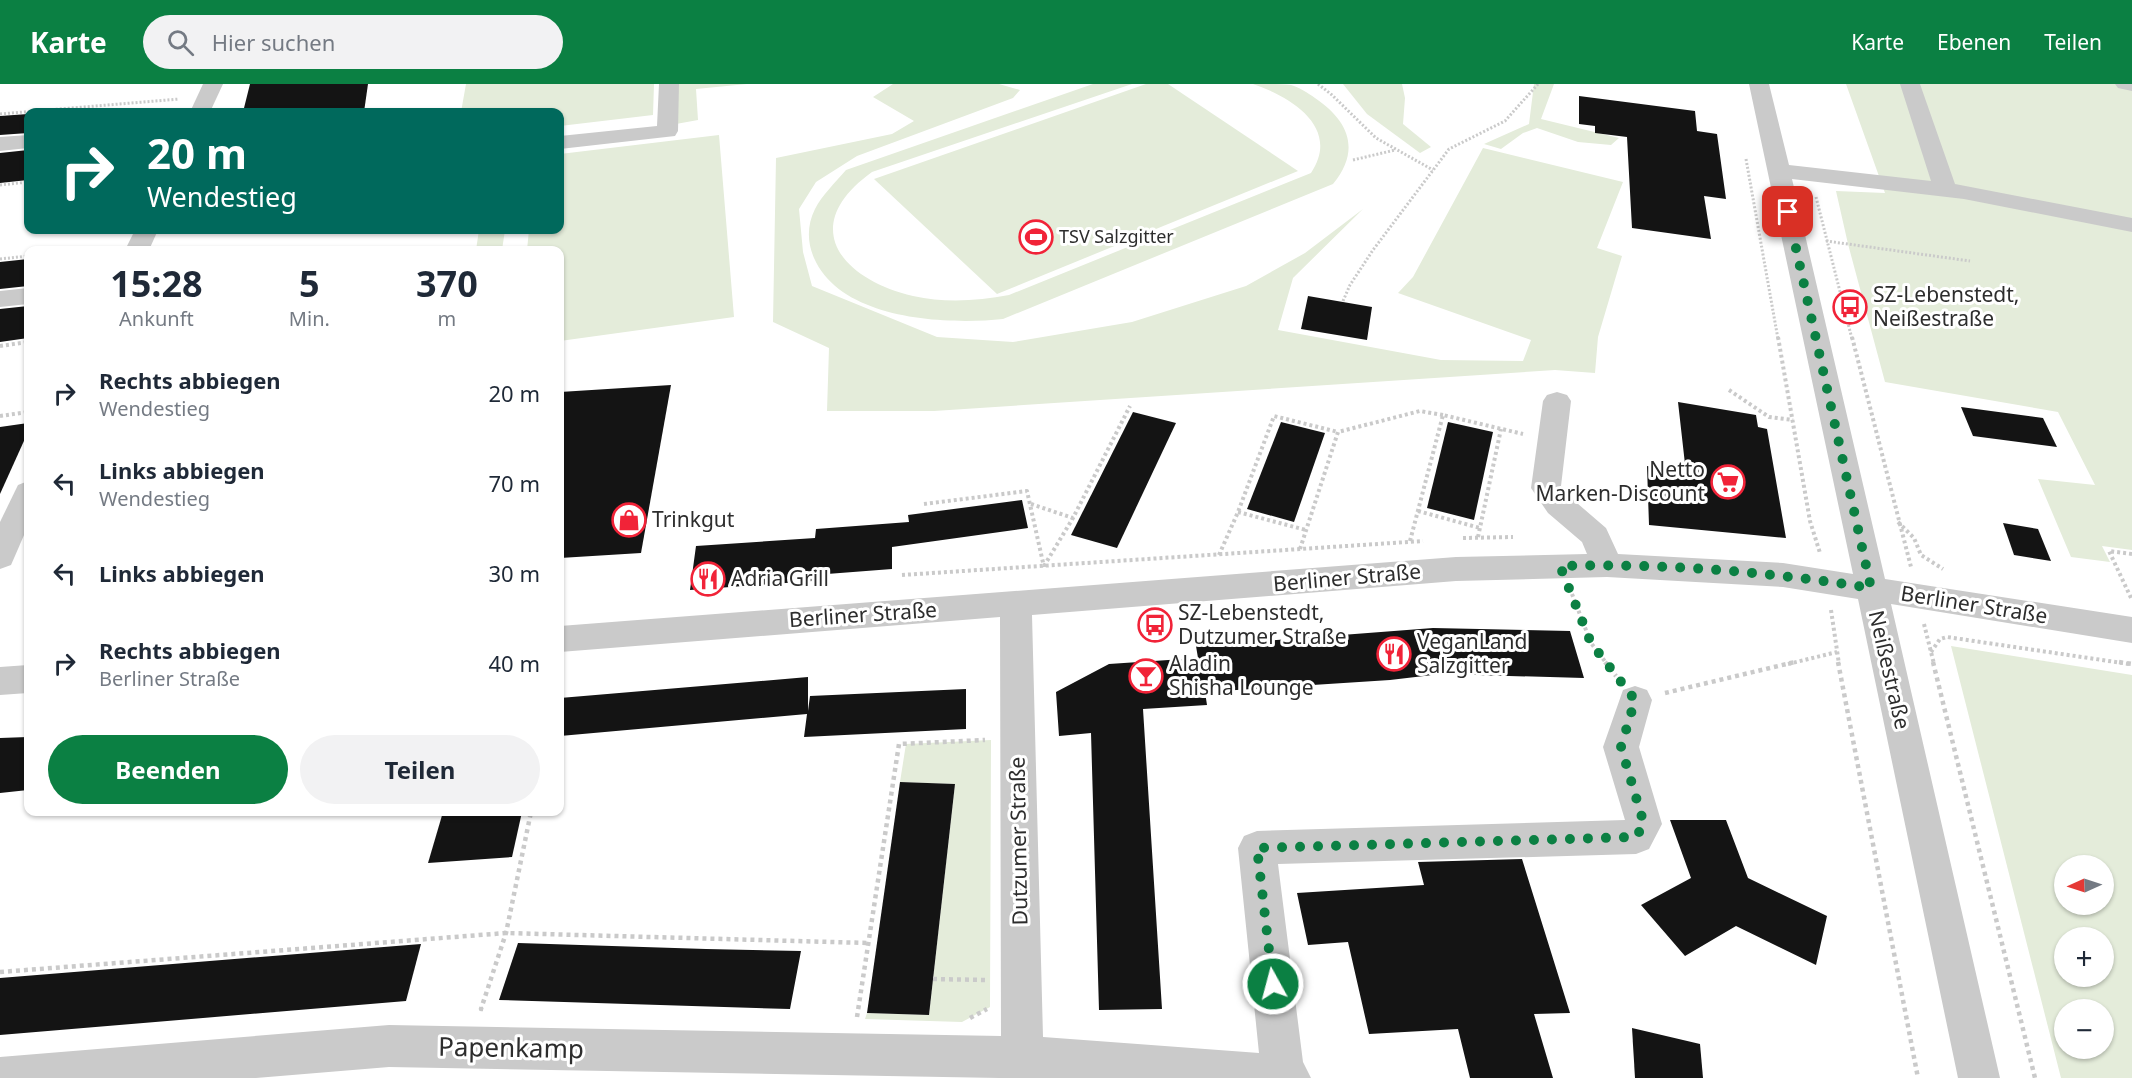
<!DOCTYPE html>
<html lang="de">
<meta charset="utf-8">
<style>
:root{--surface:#fff;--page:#f2f2f3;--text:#1f2937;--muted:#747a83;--accent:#0b8043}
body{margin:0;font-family:"Noto Sans",sans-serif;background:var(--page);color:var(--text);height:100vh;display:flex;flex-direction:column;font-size:22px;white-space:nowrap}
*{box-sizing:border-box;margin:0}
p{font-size:20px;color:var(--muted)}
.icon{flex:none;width:33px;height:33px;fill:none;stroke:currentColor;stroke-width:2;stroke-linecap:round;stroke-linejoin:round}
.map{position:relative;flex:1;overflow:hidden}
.sheet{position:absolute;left:24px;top:162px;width:540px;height:570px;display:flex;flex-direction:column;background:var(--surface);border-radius:12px;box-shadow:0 2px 4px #0004}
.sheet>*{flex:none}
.hud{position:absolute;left:24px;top:24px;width:540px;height:126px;border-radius:12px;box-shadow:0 2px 4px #0004;background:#00695c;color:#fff;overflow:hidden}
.needle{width:39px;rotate:267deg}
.fabs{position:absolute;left:2054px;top:771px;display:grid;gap:12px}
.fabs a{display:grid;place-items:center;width:60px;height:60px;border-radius:50%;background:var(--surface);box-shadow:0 2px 4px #0004;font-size:30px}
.pin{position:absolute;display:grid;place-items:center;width:51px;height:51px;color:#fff;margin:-26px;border-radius:12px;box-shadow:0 3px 9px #0006}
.me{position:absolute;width:66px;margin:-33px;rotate:353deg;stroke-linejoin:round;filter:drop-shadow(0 0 4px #0008)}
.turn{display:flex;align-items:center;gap:21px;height:126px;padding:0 24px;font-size:27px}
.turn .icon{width:78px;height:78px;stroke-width:2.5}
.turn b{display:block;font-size:42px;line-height:51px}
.eta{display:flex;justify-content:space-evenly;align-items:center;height:102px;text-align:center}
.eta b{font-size:36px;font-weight:700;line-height:42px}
.action{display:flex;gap:12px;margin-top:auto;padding:12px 24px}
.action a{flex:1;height:69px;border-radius:36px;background:var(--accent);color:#fff;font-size:24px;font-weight:700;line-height:69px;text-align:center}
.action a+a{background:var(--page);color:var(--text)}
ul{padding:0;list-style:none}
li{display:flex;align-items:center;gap:18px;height:90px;padding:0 24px}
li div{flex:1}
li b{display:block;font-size:22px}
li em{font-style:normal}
header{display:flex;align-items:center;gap:36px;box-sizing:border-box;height:84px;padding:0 30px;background:var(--accent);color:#fff}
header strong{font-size:28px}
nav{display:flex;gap:33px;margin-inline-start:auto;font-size:21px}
.search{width:420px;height:54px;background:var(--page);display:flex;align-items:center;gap:15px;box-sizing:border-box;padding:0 21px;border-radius:33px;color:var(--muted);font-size:22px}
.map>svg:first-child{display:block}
.green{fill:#e4ecda;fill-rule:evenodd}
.building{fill:#141414}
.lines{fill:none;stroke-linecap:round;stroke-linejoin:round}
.path-far2{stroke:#cacaca;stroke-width:3;stroke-dasharray:2 2;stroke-linecap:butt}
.path-far1{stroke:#cacaca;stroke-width:4;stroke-dasharray:3 3;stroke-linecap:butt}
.path{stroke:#cacaca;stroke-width:4.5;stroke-dasharray:4 4;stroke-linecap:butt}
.minor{fill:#cacaca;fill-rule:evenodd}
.route{stroke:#0b8043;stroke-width:10;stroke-dasharray:0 18}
.labels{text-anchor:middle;stroke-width:6;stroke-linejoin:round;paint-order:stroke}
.far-poi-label{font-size:18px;fill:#2d2d2d;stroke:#fff;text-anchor:start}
.poi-label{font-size:21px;fill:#2d2d2d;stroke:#fff;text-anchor:start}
.street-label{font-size:21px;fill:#2d2d2d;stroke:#fff}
.near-street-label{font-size:26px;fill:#2d2d2d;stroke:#fff}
</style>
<header>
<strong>Karte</strong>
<div class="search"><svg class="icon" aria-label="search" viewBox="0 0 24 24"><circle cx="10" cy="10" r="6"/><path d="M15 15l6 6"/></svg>Hier suchen</div>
<nav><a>Karte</a><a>Ebenen</a><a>Teilen</a></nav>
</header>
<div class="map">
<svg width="2132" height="994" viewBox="0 0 2132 994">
<rect width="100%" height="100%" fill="#fff"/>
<g class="green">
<polygon points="466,0 654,0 653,31 560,42 560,28 461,28"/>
<polygon points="676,0 747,0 696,5 698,36 676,40"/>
<polygon points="893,0 999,0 1020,6 1013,14 857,72 816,98 799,125 803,168 812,202 937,253 1013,258 1132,238 1246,202 1305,169 1363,125 1293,194 1278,246 1441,276 1523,277 1531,256 1398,209 1413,193 1483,64 1623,98 1597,164 1622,172 1598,253 1595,289 1555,286 934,327 827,327 829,264 773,238 776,74 892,50 914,37 873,13"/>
<path d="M1093,0H1132L872,88C797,142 841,195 913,212C945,219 977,217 1009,211L1311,89C1341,44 1292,13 1253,0C1265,0 1280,0 1291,1C1299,3 1308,9 1315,14C1349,37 1361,66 1333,100L1003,235C946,241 841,236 814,174C807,158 807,141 815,125C822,111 835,99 846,86Z"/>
<polygon points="1146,0 1168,0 1298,87 997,210 874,95"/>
<polygon points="1343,0 1402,0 1405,14 1403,40 1431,63 1420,69 1367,30"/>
<polygon points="1534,0 1554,0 1541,35 1619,54 1611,61 1578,58 1537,44 1523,49 1501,65 1484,60 1529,40"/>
<polygon points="1846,0 2132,0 2132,466 2102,462 2110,478 2071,473 2038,395 2095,401 2058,328 1885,298 1848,160 1836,107 1885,109"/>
<polygon points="719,51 734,233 560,257 560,166 527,166 529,146 560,146 560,70"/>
<polygon points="479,146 505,146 502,166 476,166"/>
<path d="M1951,562L2132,591V994H2061ZM2064,782H2103V820H2064ZM2064,854H2103V892H2064ZM2064,926H2103V964H2064Z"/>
<polygon points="991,656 990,923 962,938 865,935 867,929 929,931 955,700 900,698 906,660"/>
</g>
<g class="building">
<polygon points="250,0 368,0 364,28 243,28"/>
<polygon points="1579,12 1695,27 1697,47 1717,50 1726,115 1704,112 1711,155 1632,144 1627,53 1595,49 1595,42 1579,40"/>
<polygon points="28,30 28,49 0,51 0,32"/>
<polygon points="28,66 28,96 0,99 0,69"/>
<polygon points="28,175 28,202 0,205 0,178"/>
<polygon points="1308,212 1372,223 1367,256 1301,245"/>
<polygon points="28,222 28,254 0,258 0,225"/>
<polygon points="671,301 641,469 560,474 560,308"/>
<polygon points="1678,318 1756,331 1758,343 1767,345 1786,454 1649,441 1647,382 1686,389"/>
<polygon points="1961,323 2043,334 2057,363 1973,352"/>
<polygon points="1133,328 1176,339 1117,464 1071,451"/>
<polygon points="1281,338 1325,349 1294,438 1247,425"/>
<polygon points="1448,338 1493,348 1474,436 1427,424"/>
<polygon points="28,339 28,348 0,410 0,343"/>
<polygon points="1022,416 1028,444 892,463 892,485 814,491 813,497 690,506 696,462 815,454 816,445 909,438 908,431"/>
<polygon points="2003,439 2038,445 2051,477 2014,471"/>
<polygon points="1433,544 1570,547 1584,594 1441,590 1390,596 1205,608 1207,621 1143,625 1162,925 1099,926 1091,649 1059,652 1056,608 1109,580 1198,574 1196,562"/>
<polygon points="808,593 808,627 810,612 966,605 966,645 804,653 807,630 560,652 560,614"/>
<polygon points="28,653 28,706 0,709 0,654"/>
<polygon points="900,698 955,700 929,931 867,929"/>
<polygon points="443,728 522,728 512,773 428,779"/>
<polygon points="1670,736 1726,736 1748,794 1827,832 1816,881 1736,842 1685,872 1641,821 1691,794"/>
<polygon points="1522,775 1570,929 1534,930 1553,994 1470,994 1458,945 1369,950 1348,858 1308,861 1297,809 1424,801 1418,778"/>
<polygon points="518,859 706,865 801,867 790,925 499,916"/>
<polygon points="421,860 406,917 0,951 0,894"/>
<polygon points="1632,944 1700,960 1703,994 1635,994"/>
</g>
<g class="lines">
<g class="path-far2">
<polyline points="1318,0 1332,11 1376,54 1433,86"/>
<polyline points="0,30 179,15"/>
<polyline points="1746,75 1778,255"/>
<polyline points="1353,76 1395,66"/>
<polyline points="0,101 28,98"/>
<polyline points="1816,113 1852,255"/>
<polyline points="1826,157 1970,177"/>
<polyline points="82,166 110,164"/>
<polyline points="0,175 28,172"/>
<polyline points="1343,217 1350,201 1373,166 1449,65 1505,37 1538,0"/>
</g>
<g class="path-far1">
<polyline points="1778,253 1810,437 1820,469"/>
<polyline points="1852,253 1911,483"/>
<polyline points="0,262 28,258"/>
<polyline points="1729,306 1769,333 1793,336"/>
<polyline points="0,332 28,328"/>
<polyline points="924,420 1027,407 1044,483"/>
<polyline points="1031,420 1073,434"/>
<polyline points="1418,427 1480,444"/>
<polyline points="1238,428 1306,446"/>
<polyline points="1898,438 1914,454 1921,471 1943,485"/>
<polyline points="1478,453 1501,345"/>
<polyline points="1463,454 1513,453"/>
<polyline points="1410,457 1443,331 1523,350"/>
<polyline points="1300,465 1338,348 1420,327 1443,331"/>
<polyline points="2132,470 2109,467 2132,516"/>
<polyline points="1219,471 1238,428 1274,332 1338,348"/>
<polyline points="1044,482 1073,434 1130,322"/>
<polyline points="902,491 1423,457"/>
<polyline points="1572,510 1591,559 1607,580"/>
<polyline points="1831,526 1839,580"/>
<polyline points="1924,540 1934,580"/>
<polyline points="1931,568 1940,555 1947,553 2129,580"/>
<polyline points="1788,580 1837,568"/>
</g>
<g class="path">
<polyline points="1605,578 1616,592"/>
<polyline points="1838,578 1918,994"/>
<polyline points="1933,578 2035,994"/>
<polyline points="2119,578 2132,580"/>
<polyline points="1665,609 1795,578"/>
<polyline points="0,888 506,849 868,859"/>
<polyline points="933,895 986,896"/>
<polyline points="483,925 481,925 506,849 531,728"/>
<polyline points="857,933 899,660 985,656"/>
<polyline points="970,934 987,925"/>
</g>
<g class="minor">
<polygon points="203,0 223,0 210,28 190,28"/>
<polygon points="659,0 679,0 678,47 675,52 560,65 560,52 657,42"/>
<polygon points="1749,0 1769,0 1789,81 1931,97 1900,0 1920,0 1955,100 2132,134 2132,148 1964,115 1792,95 1885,495 2132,533 2132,559 1891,520 2000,994 1958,994 1858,515 1783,503 1607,493 1456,497 1032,531 1043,953 1259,969 1238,764 1244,752 1257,747 1625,736 1603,663 1623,606 1635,602 1647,606 1652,616 1639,663 1662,740 1649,765 1636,770 1278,780 1303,978 1311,994 999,994 389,983 256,994 0,994 0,973 389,941 1001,952 1000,533 560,568 560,542 1456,473 1587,470 1582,458 1548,429 1531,404 1543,317 1547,311 1557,308 1567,311 1571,317 1561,402 1570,413 1606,444 1618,470 1783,479 1853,490"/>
<polygon points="2115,0 2132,0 2132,7 2118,4"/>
<polygon points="28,51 28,64 0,67 0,53"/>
<polygon points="135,146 158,146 149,166 125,166"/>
<polygon points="28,204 28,220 0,223 0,207"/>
<polygon points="28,397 28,442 11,481 0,485 0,438 18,401"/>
<polygon points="28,581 28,609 0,611 0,583"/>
</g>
</g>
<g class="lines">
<path class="route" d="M1273,900L1257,764L1636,753L1644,740L1621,663L1635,616L1591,559L1560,482C1664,479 1769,488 1871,504L1788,128"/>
</g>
<defs>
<symbol id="stadium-ring" viewBox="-11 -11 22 22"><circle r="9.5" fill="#fff" stroke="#f12338" stroke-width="1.5"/><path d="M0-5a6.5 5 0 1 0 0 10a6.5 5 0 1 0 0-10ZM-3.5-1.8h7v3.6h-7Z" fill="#f12338"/></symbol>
<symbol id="bus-ring" viewBox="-11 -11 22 22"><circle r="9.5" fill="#fff" stroke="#f12338" stroke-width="1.5"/><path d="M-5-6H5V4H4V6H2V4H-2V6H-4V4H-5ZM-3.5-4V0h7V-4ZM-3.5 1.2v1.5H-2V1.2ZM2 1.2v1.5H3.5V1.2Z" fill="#f12338"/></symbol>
<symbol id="supermarket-ring" viewBox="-11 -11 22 22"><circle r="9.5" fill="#fff" stroke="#f12338" stroke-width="1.5"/><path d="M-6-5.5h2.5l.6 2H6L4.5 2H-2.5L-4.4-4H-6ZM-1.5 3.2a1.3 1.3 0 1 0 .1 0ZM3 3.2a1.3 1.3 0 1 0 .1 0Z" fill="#f12338"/></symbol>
<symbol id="shop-ring" viewBox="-11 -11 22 22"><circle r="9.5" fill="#fff" stroke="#f12338" stroke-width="1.5"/><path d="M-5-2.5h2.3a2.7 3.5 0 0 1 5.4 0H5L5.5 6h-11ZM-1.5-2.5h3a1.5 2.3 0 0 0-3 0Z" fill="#f12338"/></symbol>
<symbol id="restaurant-ring" viewBox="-11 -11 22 22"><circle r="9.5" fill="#fff" stroke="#f12338" stroke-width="1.5"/><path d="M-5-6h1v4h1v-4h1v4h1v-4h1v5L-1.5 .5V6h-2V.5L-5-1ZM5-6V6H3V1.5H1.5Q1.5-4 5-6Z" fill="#f12338"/></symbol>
<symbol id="bar-ring" viewBox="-11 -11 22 22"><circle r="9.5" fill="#fff" stroke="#f12338" stroke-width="1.5"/><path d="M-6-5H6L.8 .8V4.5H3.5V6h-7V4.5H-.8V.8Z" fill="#f12338"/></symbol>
</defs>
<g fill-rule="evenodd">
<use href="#stadium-ring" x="1017" y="134" width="38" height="38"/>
<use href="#bus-ring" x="1831" y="204" width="38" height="38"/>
<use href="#supermarket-ring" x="1709" y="379" width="38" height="38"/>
<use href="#shop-ring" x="610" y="417" width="38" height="38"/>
<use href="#restaurant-ring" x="689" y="476" width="38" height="38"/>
<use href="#bus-ring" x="1136" y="522" width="38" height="38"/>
<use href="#restaurant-ring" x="1375" y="551" width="38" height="38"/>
<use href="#bar-ring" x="1127" y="573" width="38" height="38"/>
</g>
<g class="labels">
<g class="far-poi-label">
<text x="1059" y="159">TSV Salzgitter</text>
</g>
<g class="poi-label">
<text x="1873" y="218">SZ-Lebenstedt,<tspan x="1873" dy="24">Neißestraße</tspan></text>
<text x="1705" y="393" text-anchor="end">Netto<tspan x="1705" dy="24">Marken-Discount</tspan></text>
<text x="652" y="443">Trinkgut</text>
<text x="731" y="502">Adria Grill</text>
<text x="1178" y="536">SZ-Lebenstedt,<tspan x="1178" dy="24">Dutzumer Straße</tspan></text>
<text x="1417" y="565">VeganLand<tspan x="1417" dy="24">Salzgitter</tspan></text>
<text x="1169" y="587">Aladin<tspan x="1169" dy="24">Shisha Lounge</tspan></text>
</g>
<g class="street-label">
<text transform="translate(1347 494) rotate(-5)" y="7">Berliner Straße</text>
<text transform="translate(1974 521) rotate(9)" y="7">Berliner Straße</text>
<text transform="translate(863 531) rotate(-4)" y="7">Berliner Straße</text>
<text transform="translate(1889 586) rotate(77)" y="7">Neißestraße</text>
<text transform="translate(1019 757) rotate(-91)" y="7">Dutzumer Straße</text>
</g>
<g class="near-street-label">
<text transform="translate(511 964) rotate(1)" y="9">Papenkamp</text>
</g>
</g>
</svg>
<div class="fabs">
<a><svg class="needle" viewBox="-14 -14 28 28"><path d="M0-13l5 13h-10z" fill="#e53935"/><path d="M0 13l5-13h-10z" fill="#747a83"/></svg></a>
<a>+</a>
<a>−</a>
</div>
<div class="pin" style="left:1788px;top:128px;background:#d93025"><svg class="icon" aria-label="arrive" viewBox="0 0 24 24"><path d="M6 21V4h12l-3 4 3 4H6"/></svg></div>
<svg class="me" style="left:1273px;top:900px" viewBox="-20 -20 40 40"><circle r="17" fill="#0b8043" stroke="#fff" stroke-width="3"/><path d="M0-11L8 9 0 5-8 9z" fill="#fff"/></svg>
<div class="hud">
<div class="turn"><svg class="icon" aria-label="right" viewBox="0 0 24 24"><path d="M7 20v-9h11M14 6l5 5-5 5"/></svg><div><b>20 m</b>Wendestieg</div></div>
</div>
<section class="sheet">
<div class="eta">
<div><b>15:28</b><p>Ankunft</p></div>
<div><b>5</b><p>Min.</p></div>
<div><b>370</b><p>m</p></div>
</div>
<ul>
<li><svg class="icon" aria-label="right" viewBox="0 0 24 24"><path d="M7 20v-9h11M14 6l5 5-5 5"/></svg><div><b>Rechts abbiegen</b><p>Wendestieg</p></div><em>20 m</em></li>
<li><svg class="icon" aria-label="left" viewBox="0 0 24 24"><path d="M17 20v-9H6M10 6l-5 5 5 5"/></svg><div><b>Links abbiegen</b><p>Wendestieg</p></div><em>70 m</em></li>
<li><svg class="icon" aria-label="left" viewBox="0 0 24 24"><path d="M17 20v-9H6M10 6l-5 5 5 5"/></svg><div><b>Links abbiegen</b></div><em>30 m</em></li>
<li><svg class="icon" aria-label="right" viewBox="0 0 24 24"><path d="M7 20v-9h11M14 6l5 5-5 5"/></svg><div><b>Rechts abbiegen</b><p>Berliner Straße</p></div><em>40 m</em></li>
</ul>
<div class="action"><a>Beenden</a><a>Teilen</a></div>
</section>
</div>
